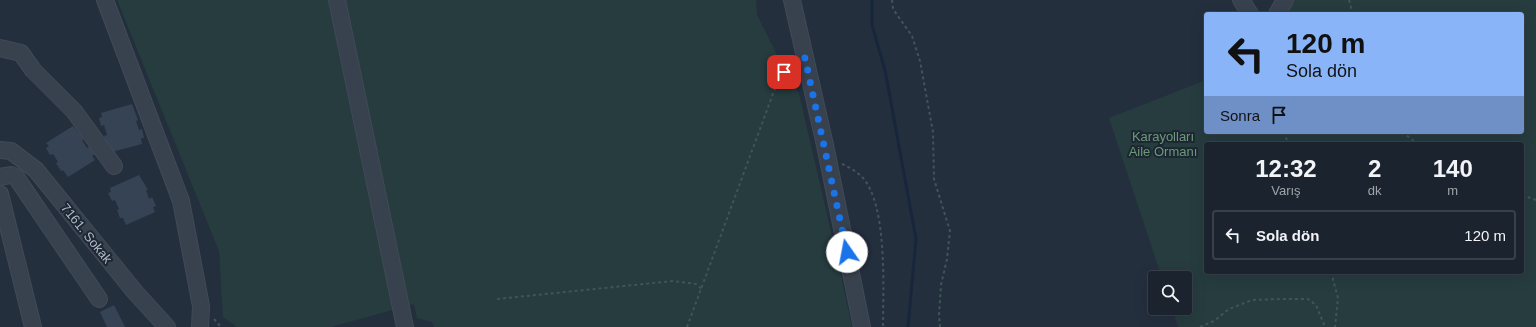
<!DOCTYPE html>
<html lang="tr">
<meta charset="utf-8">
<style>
:root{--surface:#1b232e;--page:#242b36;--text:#f1f3f6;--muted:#a0a4aa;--line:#39404a}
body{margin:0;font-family:Arial,sans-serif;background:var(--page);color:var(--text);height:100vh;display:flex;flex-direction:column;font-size:15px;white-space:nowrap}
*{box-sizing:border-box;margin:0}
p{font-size:13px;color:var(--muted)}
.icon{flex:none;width:22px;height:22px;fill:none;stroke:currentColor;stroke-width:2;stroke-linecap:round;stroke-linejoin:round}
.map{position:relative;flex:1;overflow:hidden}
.side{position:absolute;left:1204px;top:142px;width:320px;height:132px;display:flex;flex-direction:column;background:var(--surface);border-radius:4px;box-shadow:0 4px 16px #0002,0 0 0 1px var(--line)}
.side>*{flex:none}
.banner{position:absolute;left:1204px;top:12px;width:320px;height:122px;border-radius:4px;box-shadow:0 4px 16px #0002,0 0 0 1px var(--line);background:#8ab4f8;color:#111;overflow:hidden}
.buttons{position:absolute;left:1148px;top:271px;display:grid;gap:8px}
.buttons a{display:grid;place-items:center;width:44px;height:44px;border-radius:4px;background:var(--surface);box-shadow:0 4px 16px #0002,0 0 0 1px var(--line);font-size:20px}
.pin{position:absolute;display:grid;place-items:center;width:34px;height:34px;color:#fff;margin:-17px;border-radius:8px;box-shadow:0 2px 6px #0006}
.me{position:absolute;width:44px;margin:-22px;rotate:348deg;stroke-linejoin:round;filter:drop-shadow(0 0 3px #0008)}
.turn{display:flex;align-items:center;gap:14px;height:84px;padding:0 16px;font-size:18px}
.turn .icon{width:52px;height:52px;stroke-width:2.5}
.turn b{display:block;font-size:28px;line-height:34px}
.then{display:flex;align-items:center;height:38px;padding:0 16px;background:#0003;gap:8px;font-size:15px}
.eta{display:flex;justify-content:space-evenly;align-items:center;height:68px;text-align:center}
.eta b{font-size:24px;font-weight:700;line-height:28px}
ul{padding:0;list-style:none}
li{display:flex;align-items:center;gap:12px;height:50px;margin:0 8px 6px;padding:0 8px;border:2px solid var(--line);border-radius:4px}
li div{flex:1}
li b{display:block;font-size:15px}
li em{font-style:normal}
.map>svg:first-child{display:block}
.green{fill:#263c3f;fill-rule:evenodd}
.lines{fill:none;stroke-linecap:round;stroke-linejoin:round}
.stream{stroke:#17263c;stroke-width:3}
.building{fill:#364354}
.minor-casing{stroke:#414a57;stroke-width:18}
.path{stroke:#3f5557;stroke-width:2;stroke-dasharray:3 3;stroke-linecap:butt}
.minor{stroke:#38414e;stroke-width:16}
.route{stroke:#1a73e8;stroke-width:7;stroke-dasharray:0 12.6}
.labels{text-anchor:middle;stroke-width:4;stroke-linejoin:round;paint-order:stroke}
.park-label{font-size:13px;fill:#6b9a76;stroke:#1d2633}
.street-label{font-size:13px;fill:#b4bcc9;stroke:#1d2633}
</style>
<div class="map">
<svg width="1536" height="327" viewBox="0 0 1536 327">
<rect width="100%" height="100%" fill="#242f3e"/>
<g class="green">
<polygon points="117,0 756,0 757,15 780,61 799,94 838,262 852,327 434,327 432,322 417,318 414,304 331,327 237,327 223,317 219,251"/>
<path d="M1282,0H1536V327H1178L1172,308H1185V278H1162L1109,118L1206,80V132H1522V14H1278ZM1206,144H1522V272H1206Z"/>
</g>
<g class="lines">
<polyline class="stream" points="872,0 872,25 885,70 916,239 908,327"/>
</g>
<g class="building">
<polygon points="132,104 138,120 136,121 139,130 142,129 144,138 141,138 142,144 112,152 109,144 107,145 104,136 107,135 104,125 101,126 99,118 102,117 101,113"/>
<polygon points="73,126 84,139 82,140 87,148 90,146 95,154 92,156 95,160 68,177 63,170 61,171 56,163 58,162 53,154 50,155 46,148 49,146 46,143"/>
<polygon points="139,175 148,190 146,190 149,199 152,197 156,206 153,207 155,212 126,225 123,218 120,218 117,210 119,209 115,200 112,201 108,193 111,192 110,188"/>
<polygon points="114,305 125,327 107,327 100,312"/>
</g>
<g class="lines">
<defs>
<g id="minor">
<polyline points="105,0 181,201 201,306 200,327"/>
<polyline points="337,0 405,327"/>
<polyline points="792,0 825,145 862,327"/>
<polyline points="1241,0 1250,14"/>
<polyline points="1277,14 1285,0"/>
<polyline points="0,48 21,53 33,70 74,111 114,166"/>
<polyline points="0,150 11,151 36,170 135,292 167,327"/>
<polyline points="0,177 11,175 16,177 99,299"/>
<polyline points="0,194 33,327"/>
</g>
</defs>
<use href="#minor" class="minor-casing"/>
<g class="path">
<polyline points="892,0 893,9 912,36 920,61 933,132 934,179 950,231 947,259 941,285 939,315 940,327"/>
<polyline points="1349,0 1353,14"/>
<polyline points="1283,132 1289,144"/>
<polyline points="1402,132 1418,144"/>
<path d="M842,164C849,167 856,171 862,177C888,204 883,291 883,327"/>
<polyline points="1522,195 1536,200"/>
<polyline points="1331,272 1338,298 1335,327"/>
<polyline points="497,299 673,281 696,284 702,289"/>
<polyline points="214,319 221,327"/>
<polyline points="687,327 774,91 784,72 793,64"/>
<polyline points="1200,327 1214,321 1229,309 1252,300 1281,299 1308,299 1316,305 1325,327"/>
</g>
<use href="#minor" class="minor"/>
</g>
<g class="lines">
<polyline class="route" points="784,72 793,64 805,58 847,252"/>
</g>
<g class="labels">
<g class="park-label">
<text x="1163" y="141">Karayolları<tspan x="1163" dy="15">Aile Ormanı</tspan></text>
</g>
<g class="street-label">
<text transform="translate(87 233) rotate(51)" y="5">7161. Sokak</text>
</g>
</g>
</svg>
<div class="buttons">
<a><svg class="icon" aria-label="search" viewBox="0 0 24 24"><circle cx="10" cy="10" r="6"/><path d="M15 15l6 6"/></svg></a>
</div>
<div class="pin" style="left:784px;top:72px;background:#d93025"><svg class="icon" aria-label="arrive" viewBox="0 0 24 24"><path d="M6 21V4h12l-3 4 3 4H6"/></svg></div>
<svg class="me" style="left:847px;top:252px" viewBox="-20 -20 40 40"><circle r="19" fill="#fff"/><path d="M0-13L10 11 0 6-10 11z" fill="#1a73e8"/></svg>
<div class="banner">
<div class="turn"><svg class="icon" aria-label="left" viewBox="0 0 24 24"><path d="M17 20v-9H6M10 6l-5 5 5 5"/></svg><div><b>120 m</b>Sola dön</div></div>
<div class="then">Sonra<svg class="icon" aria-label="arrive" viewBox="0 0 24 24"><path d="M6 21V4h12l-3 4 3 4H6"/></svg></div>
</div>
<section class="side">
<div class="eta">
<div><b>12:32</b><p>Varış</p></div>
<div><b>2</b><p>dk</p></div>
<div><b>140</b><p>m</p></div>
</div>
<ul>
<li><svg class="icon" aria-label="left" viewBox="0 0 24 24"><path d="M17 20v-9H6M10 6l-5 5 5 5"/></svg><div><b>Sola dön</b></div><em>120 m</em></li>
</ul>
</section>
</div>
